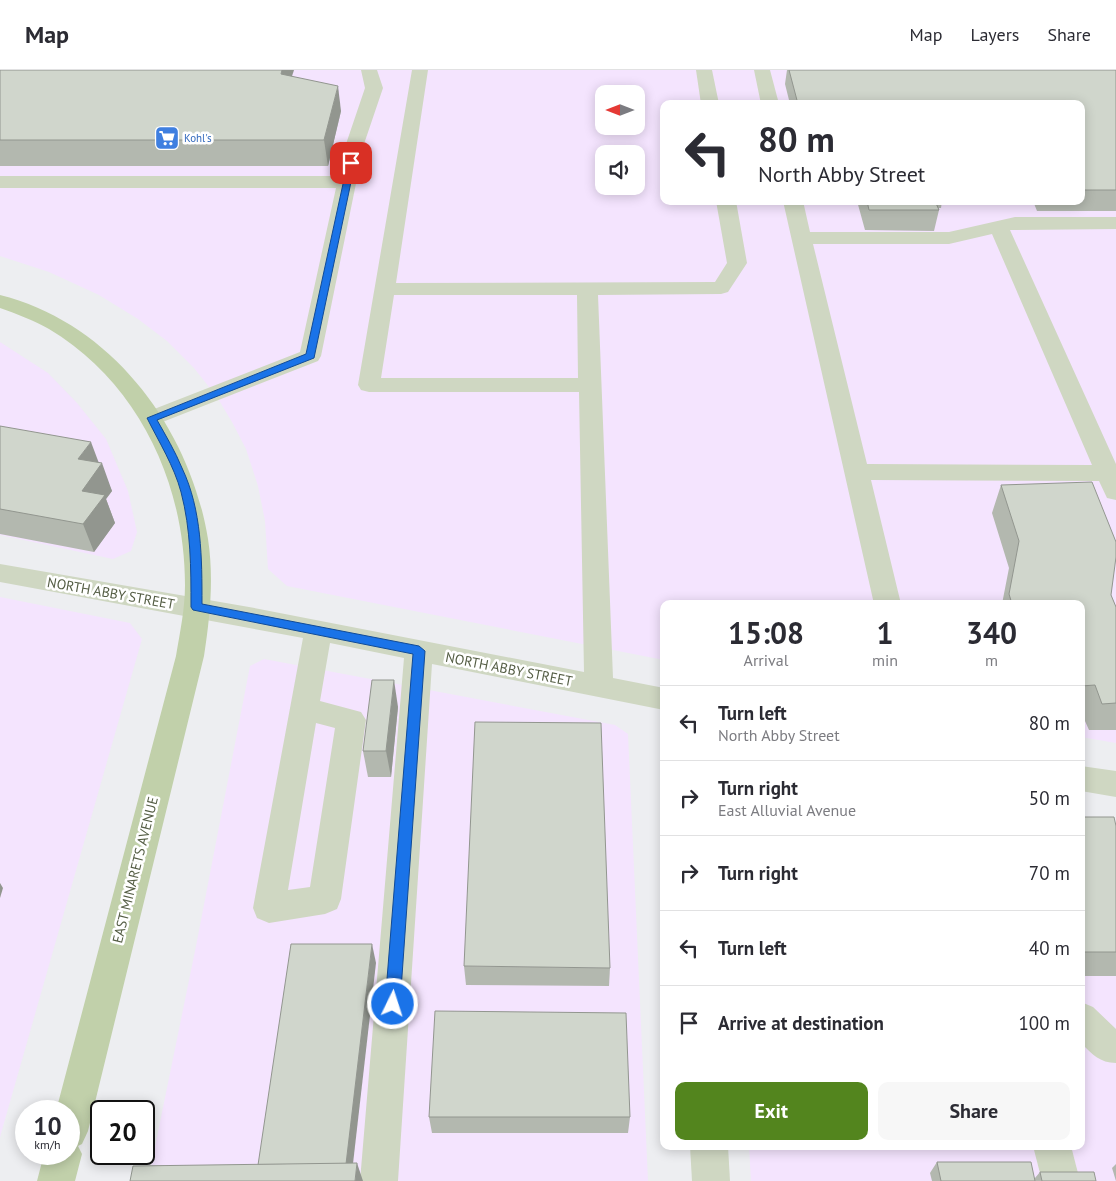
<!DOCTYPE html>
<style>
:root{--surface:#fff;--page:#f7f7f7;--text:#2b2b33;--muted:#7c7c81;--line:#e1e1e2;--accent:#53851e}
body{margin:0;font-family:"PT Sans",sans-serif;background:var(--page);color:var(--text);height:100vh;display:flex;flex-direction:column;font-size:19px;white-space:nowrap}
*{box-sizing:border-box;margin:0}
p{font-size:16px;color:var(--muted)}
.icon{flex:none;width:28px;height:28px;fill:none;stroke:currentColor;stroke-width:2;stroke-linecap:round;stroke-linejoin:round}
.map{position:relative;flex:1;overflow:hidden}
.side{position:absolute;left:660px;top:530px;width:425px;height:550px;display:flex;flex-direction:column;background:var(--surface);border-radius:10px;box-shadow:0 2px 12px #0003}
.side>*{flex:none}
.guide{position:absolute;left:660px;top:30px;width:425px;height:105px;border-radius:10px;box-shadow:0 2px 12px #0003;background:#fff;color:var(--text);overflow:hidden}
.needle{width:32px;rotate:270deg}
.tools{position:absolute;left:595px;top:15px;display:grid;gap:10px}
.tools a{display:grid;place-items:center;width:50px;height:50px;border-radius:10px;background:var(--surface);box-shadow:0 2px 12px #0003;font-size:25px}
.speed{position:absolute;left:15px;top:1030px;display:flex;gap:10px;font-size:25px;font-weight:700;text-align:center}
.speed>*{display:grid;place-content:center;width:65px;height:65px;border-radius:50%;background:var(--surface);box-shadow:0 2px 12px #0003;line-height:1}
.speed small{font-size:12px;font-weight:400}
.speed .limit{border:2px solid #111;border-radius:8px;background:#fff;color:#111}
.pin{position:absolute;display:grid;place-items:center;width:42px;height:42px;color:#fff;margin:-21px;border-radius:10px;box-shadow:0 2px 8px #0006}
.me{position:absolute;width:55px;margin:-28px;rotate:4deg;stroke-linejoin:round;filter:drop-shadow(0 0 4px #0008)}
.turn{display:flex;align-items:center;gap:18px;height:105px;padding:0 15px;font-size:22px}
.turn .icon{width:65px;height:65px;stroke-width:2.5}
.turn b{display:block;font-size:35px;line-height:42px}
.eta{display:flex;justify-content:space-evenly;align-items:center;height:85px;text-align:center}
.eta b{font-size:30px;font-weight:700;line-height:35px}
.cta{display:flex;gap:10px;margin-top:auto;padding:10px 15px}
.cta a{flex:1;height:58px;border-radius:10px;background:var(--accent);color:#fff;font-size:20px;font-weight:700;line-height:58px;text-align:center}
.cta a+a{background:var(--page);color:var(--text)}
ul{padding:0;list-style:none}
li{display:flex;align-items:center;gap:15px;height:75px;padding:0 15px;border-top:1px solid var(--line)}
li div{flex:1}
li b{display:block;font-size:19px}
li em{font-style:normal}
header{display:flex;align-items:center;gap:30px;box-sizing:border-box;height:70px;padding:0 25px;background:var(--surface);border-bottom:1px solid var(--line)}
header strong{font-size:24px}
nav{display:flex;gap:28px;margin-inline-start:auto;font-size:18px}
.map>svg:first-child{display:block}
.commercial{fill:#f4e4fe;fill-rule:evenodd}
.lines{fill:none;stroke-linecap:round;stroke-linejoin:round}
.minor{fill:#cfd7c2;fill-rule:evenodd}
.major{fill:#c1d0aa;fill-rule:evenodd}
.wall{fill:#b3b8af}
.shaded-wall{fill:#92968f}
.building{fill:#d0d6cc;stroke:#92968f}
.route{fill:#1a73e8;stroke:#114b97}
.labels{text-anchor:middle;stroke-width:5;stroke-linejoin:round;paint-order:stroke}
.far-shop-label{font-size:11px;fill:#366cbe;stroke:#fff;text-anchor:start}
.street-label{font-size:14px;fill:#545d44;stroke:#fff}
</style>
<header>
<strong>Map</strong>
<nav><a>Map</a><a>Layers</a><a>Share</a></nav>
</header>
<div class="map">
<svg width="1116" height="1111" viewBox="0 0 1116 1111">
<rect width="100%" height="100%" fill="#edeef1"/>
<g class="commercial">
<path d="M0,0H1116V673L1081,667V534H664V590L287,516L268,499L265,451L258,416L246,379L232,352L217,327L194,298L167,271L138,249L99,225L49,202L0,186ZM604,24H636V56H604ZM664,34H1081V131H664ZM604,84H636V116H604Z"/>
<polygon points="0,272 48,303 77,333 106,369 128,421 137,462 131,481 113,489 0,465"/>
<polygon points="0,527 130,553 142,569 0,1067"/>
<polygon points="264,589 615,655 628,664 648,1111 148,1111 196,876 250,596"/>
<polygon points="1081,751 1116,757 1116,1111 751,1111 749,1076 1081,1076"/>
</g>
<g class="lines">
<g class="minor">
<polygon points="361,0 377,0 383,18 364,74 321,286 318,291 160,353 152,355 144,353 140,348 144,343 300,282 336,118 0,118 0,106 339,106 346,74 365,18"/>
<path d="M412,0H428L396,213L715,212L727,193L716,131H736L747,193L728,222L721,224L598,225L613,608L664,618V640L432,594L398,1111H360L404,588L330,573L320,631L361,642L366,650L341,829L337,839L325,844L269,853L257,848L253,838L303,568L0,512V494L249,537L584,602L579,322H369L361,320L358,315ZM394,225H577L578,308H381ZM316,653L335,658L310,817L288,820Z"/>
<polygon points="696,0 712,0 719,34 701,34"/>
<polygon points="754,0 770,0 779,34 761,34"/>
<path d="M783,131H803L810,162H949L1015,147H1116V159L1010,160L1116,394V430L1107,428L1099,411L871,410L901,534H874ZM992,164L1092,395L867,394L813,174H949Z"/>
<polygon points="1081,696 1116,701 1116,727 1081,721"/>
<path d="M1081,932L1093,937L1116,959V993C1100,993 1092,984 1081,973Z"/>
<polygon points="690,1076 728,1076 730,1111 692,1111"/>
<polygon points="1033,1076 1071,1076 1080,1111 1042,1111"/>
</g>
<path class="major" d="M0,225C112,253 190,358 208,469C214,508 210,547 204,586L88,1061L82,1074L78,1076L82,1084L75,1111H37L44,1084H69V1041H56L176,586C180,562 185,539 185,515C185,413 138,312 49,259C33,250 17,244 0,238Z"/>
</g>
<g class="wall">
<polygon points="0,0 292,6 341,41 328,96 0,96"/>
<polygon points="787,0 1116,0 1116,141 1037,141 1033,131 1081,131 1081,34 790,34 785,14"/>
<polygon points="857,131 942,131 941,138 938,138 939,140 934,161 865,160"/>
<polygon points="0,356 99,393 112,421 106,429 115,453 94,482 0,464"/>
<polygon points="1001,415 1111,525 1116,537 1116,660 1089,660 1081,642 1081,534 1002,534 1009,498 992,443"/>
<polygon points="398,637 391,707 368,707 363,681"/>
<polygon points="1081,747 1116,756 1116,906 1081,906"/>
<polygon points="464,896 610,898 609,916 466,915"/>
<polygon points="429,1047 630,1047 628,1063 432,1063"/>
<polygon points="937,1092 1035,1108 1040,1102 1096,1111 932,1111 930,1103"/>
<polygon points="1116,1094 1116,1111 1112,1098"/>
</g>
<g class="shaded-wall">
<polygon points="282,0 294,0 285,28 281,4"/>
<polygon points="338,16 341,41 328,96 324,70"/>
<polygon points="91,372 100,396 102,393 112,421 106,429 115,453 94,482 83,454 78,389"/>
<polygon points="394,610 398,637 391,707 386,681"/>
<polygon points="0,813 3,818 0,828"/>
<polygon points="372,874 376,893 351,1111 345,1099"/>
<polygon points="357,1093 363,1111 355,1111"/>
</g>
<g class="building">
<polygon points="0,0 282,0 281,4 338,16 324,70 0,70"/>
<polygon points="789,0 1116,0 1116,120 1081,120 1081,34 798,34"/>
<polygon points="867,131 935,131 939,140 869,140"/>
<polygon points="0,356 91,372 78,389 102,393 82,421 105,425 83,454 0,439"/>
<polygon points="1092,412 1116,472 1116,487 1111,525 1116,537 1116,633 1102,634 1095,615 1081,616 1081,534 1012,534 1009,524 1019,471 1001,415"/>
<polygon points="372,610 394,610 386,681 363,681"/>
<polygon points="475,652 601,653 610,898 464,896"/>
<polygon points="1081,747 1114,747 1116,756 1116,882 1081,882"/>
<polygon points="291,874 372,874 346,1094 258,1095"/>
<polygon points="435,941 626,943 630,1047 429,1047"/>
<polygon points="937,1092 1031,1092 1035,1111 941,1111"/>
<polygon points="357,1093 355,1111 130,1111 133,1096"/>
<polygon points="1040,1102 1094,1102 1096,1111 1042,1111"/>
</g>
<path class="route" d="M348,91L355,93L314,288L157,350C166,366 175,381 182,398C202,440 202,489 202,534L419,576L425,581L400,934L398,939L393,941L388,939L385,934L413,584L193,540L191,537C191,498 191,460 181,422C174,396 159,372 147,348L306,284Z"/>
<defs>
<symbol id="supermarket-square" viewBox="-11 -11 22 22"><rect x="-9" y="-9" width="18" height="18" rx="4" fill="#3f7fe0" stroke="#fff"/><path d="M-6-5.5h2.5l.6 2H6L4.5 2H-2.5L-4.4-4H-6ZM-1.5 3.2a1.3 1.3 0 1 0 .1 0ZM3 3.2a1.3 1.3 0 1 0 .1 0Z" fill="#fff"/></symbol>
</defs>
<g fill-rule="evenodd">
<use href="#supermarket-square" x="153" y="54" width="28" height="28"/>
</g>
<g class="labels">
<g class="far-shop-label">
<text x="184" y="72">Kohl's</text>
</g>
<g class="street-label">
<text transform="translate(111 523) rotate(10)" y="5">NORTH ABBY STREET</text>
<text transform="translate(509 599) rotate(11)" y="5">NORTH ABBY STREET</text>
<text transform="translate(135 800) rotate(-76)" y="5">EAST MINARETS AVENUE</text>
</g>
</g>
</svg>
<div class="tools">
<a><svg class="needle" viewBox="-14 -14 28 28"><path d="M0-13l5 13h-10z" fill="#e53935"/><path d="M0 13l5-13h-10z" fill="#7c7c81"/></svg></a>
<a><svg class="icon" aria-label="sound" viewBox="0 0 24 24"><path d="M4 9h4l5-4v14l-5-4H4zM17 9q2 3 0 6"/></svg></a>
</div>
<div class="speed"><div>10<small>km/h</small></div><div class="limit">20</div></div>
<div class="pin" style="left:351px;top:93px;background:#d93025"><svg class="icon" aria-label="arrive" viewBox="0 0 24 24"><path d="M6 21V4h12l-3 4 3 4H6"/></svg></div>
<svg class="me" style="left:393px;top:934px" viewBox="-20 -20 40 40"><circle r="17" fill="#1a73e8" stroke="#fff" stroke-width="3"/><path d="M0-11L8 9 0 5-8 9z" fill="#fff"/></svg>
<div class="guide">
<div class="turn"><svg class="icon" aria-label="left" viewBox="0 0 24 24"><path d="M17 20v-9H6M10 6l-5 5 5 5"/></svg><div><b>80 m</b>North Abby Street</div></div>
</div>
<section class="side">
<div class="eta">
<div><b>15:08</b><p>Arrival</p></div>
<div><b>1</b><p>min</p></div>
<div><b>340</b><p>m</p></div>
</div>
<ul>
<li><svg class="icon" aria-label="left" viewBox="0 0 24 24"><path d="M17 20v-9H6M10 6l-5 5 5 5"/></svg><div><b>Turn left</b><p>North Abby Street</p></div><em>80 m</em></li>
<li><svg class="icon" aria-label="right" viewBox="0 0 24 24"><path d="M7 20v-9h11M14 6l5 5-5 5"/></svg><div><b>Turn right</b><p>East Alluvial Avenue</p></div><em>50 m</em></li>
<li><svg class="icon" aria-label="right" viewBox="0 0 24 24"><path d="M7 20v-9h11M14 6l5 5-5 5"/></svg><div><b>Turn right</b></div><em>70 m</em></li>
<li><svg class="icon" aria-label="left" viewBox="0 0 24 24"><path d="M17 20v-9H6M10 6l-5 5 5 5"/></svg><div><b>Turn left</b></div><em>40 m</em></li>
<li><svg class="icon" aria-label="arrive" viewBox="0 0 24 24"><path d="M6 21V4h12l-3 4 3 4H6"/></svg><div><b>Arrive at destination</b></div><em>100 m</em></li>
</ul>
<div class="cta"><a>Exit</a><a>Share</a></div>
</section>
</div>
